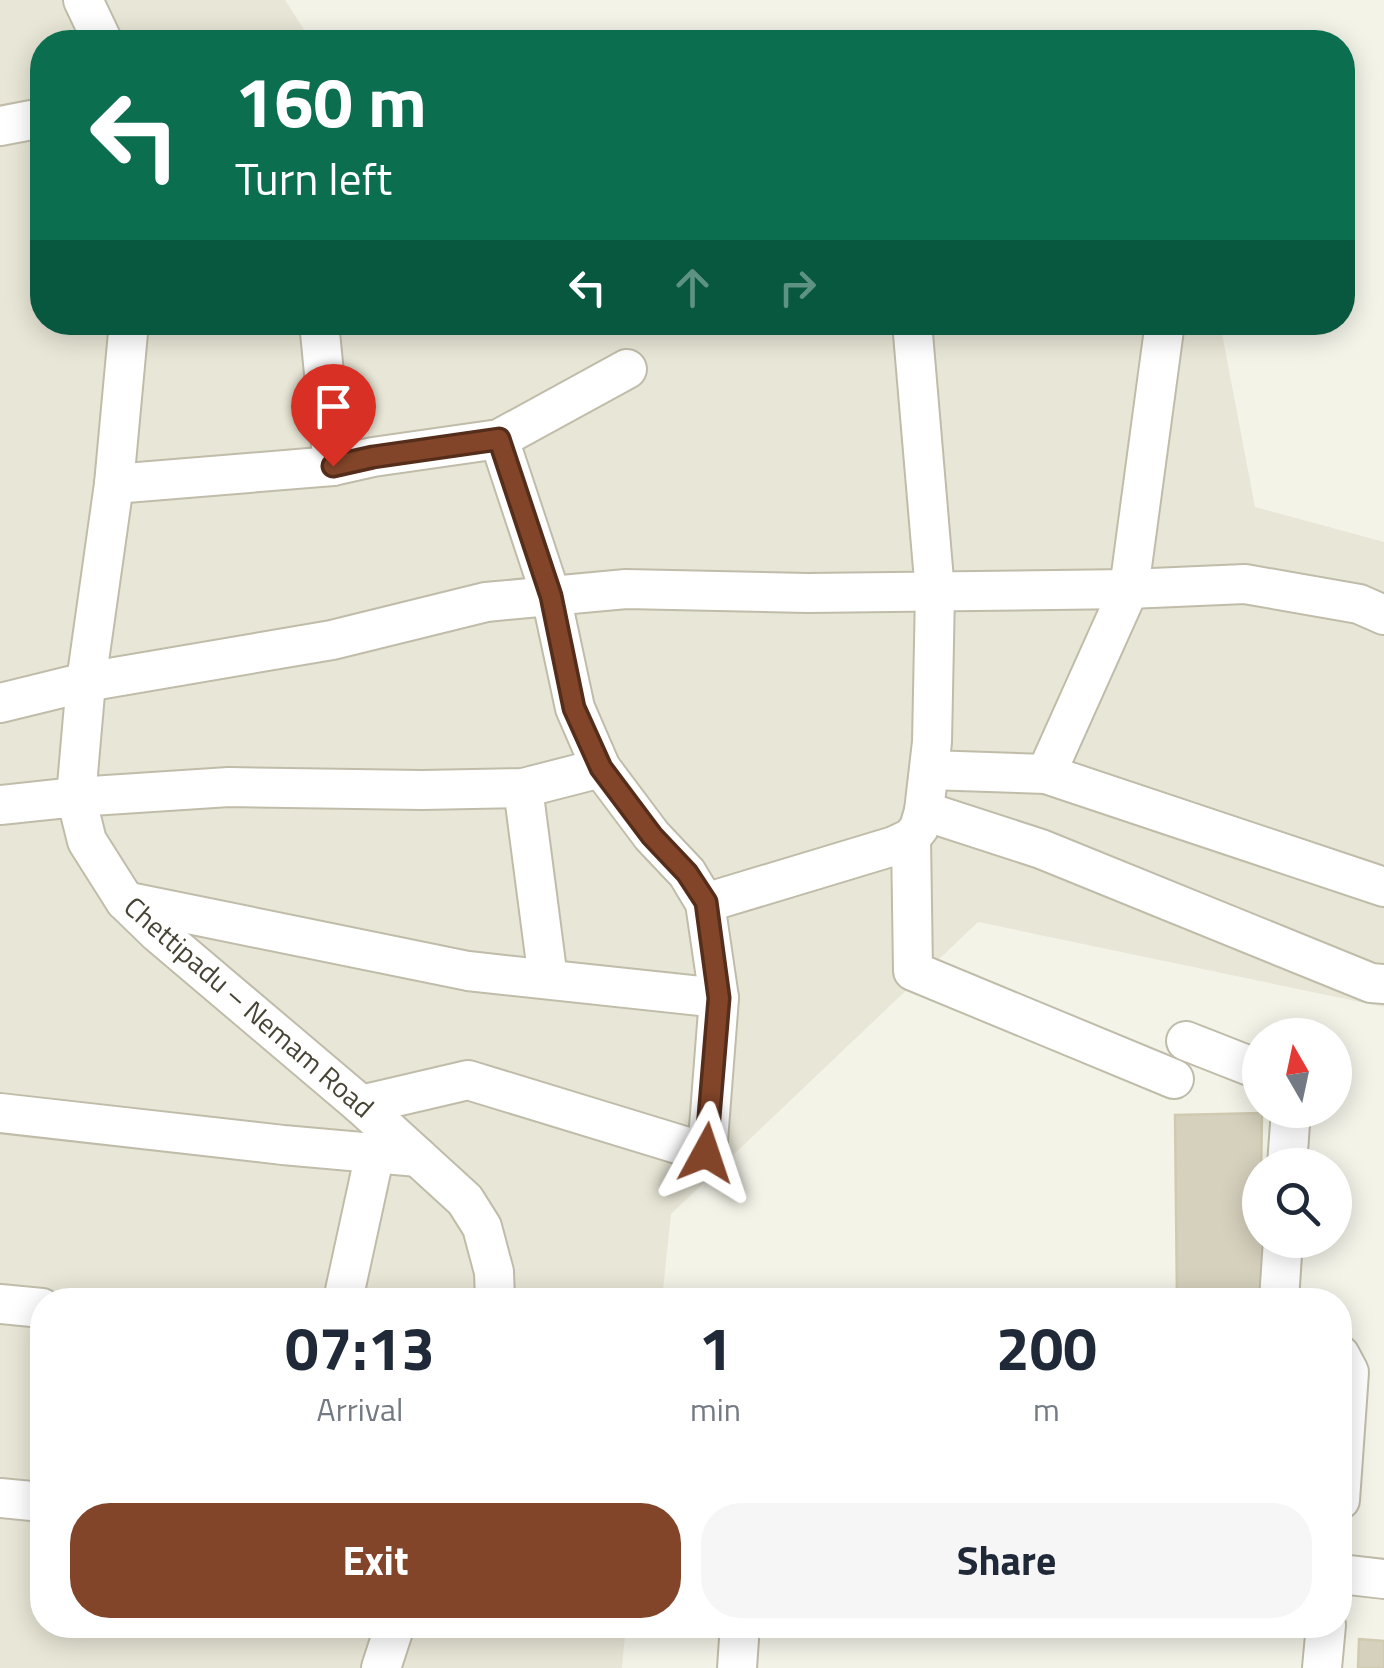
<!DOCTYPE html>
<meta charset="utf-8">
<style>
:root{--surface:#fff;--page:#f6f6f7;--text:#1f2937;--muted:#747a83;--accent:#824529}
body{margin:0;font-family:"Titillium Web",sans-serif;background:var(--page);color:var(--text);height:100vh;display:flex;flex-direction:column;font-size:38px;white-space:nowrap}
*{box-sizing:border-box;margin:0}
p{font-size:32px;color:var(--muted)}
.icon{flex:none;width:55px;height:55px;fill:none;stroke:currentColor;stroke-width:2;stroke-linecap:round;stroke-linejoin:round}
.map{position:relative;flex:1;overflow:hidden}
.sheet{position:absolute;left:30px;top:1288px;width:1322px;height:350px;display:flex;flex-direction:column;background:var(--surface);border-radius:40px;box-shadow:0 5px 25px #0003}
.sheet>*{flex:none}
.banner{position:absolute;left:30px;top:30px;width:1325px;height:305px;border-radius:40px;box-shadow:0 5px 25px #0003;background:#0b6e4f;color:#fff;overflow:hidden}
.needle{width:65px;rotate:351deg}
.buttons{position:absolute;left:1242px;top:1018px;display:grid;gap:20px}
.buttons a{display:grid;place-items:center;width:110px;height:110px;border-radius:50%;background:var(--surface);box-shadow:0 5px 25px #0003;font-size:50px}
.pin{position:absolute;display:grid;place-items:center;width:85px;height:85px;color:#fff;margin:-102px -42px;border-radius:50% 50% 50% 0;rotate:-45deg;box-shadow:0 0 10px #0007}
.pin .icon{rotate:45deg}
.me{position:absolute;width:110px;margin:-55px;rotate:5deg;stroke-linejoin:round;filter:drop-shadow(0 0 8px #0008)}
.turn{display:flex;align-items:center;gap:35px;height:210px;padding:0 40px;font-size:45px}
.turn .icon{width:130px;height:130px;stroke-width:2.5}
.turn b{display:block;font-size:70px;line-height:85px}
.lanes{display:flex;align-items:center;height:95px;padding:0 40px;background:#0003;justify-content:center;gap:50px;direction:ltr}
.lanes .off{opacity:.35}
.eta{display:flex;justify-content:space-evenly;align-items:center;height:170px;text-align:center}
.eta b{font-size:60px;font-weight:700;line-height:70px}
.cta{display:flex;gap:20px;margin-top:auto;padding:20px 40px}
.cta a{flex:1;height:115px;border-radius:40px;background:var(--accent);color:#fff;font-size:40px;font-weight:700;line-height:115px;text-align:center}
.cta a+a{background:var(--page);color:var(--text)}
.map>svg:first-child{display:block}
.residential{fill:#e8e6d6}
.building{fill:#d6d1bd;stroke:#d0cab0;stroke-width:2.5}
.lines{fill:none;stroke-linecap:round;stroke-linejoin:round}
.minor-casing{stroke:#c0bcaa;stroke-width:42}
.minor{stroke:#fff;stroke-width:38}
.route-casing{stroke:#542d1b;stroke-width:25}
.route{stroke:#824529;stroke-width:18}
.labels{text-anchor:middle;stroke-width:10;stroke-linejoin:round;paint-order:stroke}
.street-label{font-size:28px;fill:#474436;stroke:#fff}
</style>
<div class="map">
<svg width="1384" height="1668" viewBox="0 0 1384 1668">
<rect width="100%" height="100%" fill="#f4f3e8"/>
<polygon class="residential" points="0,0 285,0 312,42 42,42 42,322 1220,323 1255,507 1384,542 1384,1007 978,922 671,1214 662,1300 42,1300 42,1625 626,1625 622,1668 0,1668"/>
<g class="building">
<polygon points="1262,1113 1260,1240 1264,1240 1265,1300 1177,1300 1175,1115"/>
<polygon points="1359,1639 1384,1641 1384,1668 1358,1668"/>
</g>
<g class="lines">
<defs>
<g id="minor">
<polyline points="83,0 103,42"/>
<polyline points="0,126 42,118"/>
<polyline points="129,322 114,484 86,682 76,797 87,841 125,901 158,933 361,1105 465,1200 482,1227 494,1272 495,1300"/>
<polyline points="319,322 333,466"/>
<polyline points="114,484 333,466 373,457 499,439 627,369"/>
<polyline points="0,703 86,682 332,640 486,602 626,589 808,593 1129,589 1245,584 1359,604 1384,615"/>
<polyline points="929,770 1046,774 1384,887"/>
<polyline points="1046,774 1129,589 1165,322"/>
<polyline points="523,788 548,979"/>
<polyline points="0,805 76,797 229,787 422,790 523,788 601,768"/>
<polyline points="924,811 1041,849 1371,983 1384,984"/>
<polyline points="911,838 913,971 1174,1079"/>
<polyline points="125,901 468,971 719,998"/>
<polyline points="705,903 894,846 911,838 919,828 924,811 932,742 935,592 912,322"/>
<polyline points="1186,1041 1260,1070"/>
<polyline points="361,1105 468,1080 707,1153 719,998 705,903 687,873 652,836 601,768 575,708 551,596 499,439"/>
<polyline points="0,1113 283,1145 418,1157"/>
<polyline points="1287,1165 1291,1110"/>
<polyline points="343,1300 375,1153"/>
<polyline points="1279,1300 1283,1240"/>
<polyline points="0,1304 42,1308"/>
<polyline points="1340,1355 1349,1372 1340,1500"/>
<polyline points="0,1498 42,1502"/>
<polyline points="1340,1574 1384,1579"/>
<polyline points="381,1668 395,1625"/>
<polyline points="737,1668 740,1625 738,1625"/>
<polyline points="1322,1668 1326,1625"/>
</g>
</defs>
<use href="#minor" class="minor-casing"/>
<use href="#minor" class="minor"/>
</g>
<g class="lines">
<defs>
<polyline id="route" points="333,466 373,457 499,439 551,596 574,708 601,768 652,836 687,873 706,902 719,998 706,1153"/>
</defs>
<use href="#route" class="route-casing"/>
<use href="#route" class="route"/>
</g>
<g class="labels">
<g class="street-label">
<text transform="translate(249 1007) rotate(41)" y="10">Chettipadu – Nemam Road</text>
</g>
</g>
</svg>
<div class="buttons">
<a><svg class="needle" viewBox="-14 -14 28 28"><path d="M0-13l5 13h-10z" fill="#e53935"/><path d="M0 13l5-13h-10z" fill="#747a83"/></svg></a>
<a><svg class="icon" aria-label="search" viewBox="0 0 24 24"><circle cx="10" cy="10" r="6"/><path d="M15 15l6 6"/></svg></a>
</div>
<div class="pin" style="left:333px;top:466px;background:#d93025"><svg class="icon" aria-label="arrive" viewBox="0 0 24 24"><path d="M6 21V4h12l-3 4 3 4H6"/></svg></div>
<svg class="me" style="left:706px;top:1153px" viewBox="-20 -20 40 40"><path d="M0-17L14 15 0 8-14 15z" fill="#824529" stroke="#fff" stroke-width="4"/></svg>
<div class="banner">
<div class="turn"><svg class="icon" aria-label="left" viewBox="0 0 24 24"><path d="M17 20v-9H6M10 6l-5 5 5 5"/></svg><div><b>160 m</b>Turn left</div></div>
<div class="lanes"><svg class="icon" aria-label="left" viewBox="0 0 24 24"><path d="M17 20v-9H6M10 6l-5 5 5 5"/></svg><svg class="icon off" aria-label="ahead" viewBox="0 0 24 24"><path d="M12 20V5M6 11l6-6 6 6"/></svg><svg class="icon off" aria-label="right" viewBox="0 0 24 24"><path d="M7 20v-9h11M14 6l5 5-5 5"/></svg></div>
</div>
<section class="sheet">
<div class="eta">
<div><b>07:13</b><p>Arrival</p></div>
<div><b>1</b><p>min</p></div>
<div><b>200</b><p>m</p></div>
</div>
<div class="cta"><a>Exit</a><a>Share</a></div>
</section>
</div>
